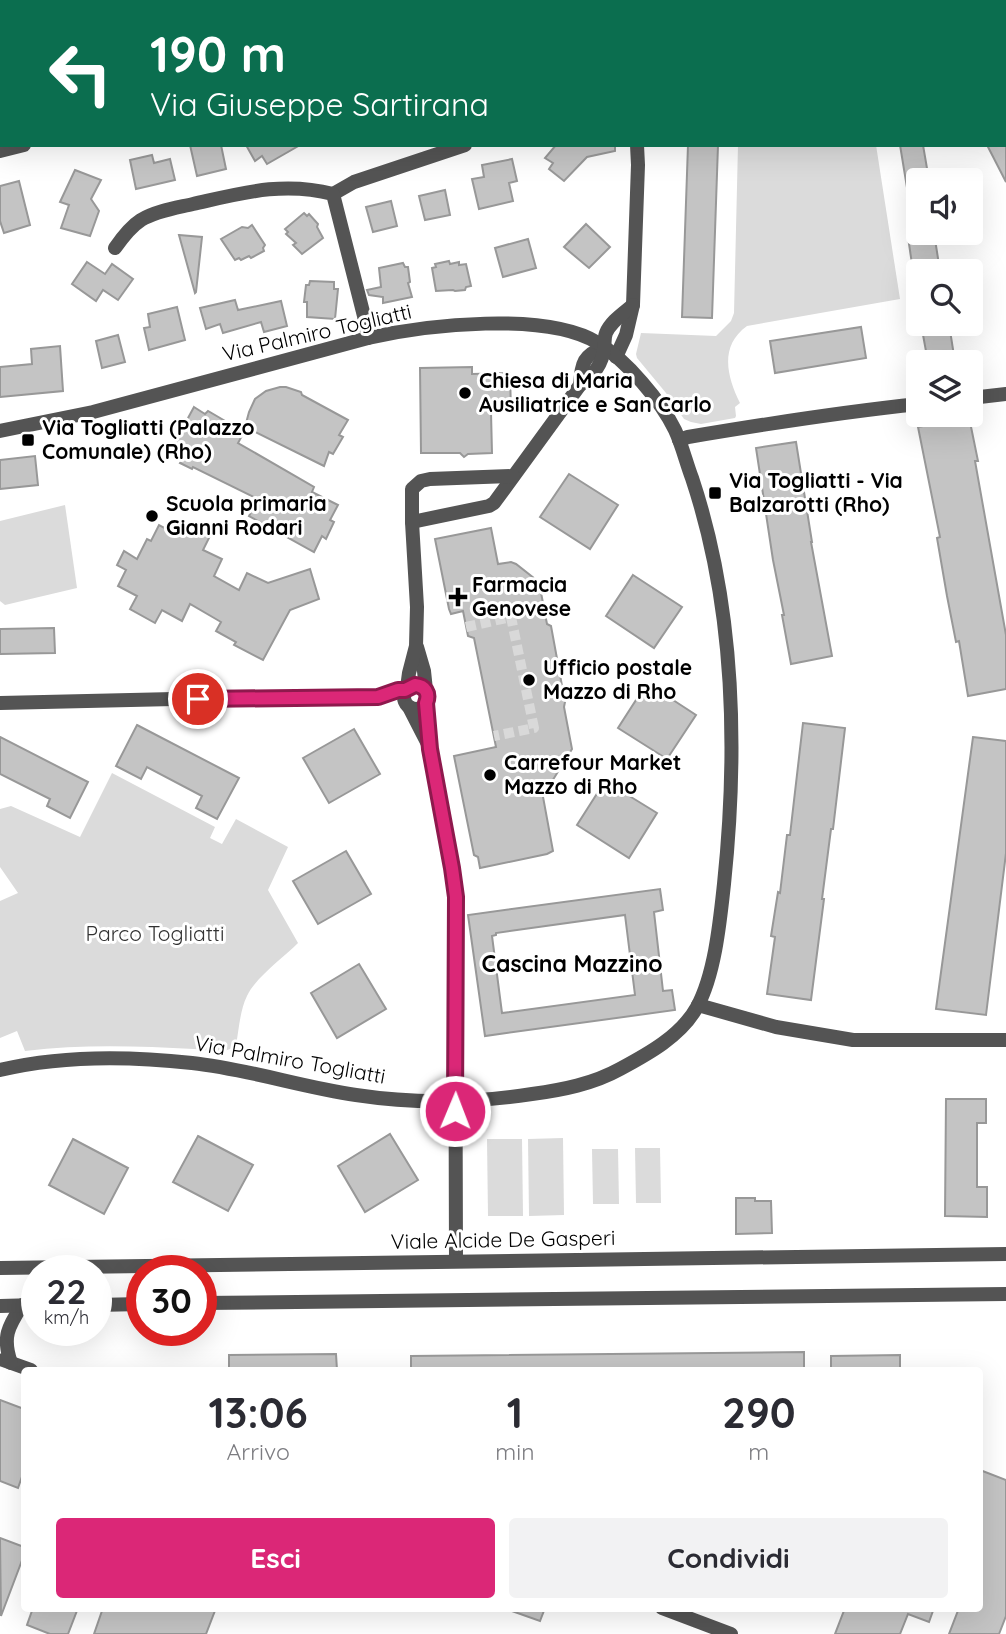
<!DOCTYPE html>
<html lang="it">
<style>
:root{--surface:#fff;--page:#f2f2f3;--text:#2b2b33;--muted:#7c7c81;--accent:#db2777}
body{margin:0;font-family:Quicksand,sans-serif;background:var(--page);color:var(--text);height:100vh;display:flex;flex-direction:column;font-size:26px;white-space:nowrap}
*{box-sizing:border-box;margin:0}
p{font-size:23px;color:var(--muted)}
.icon{flex:none;width:38px;height:38px;fill:none;stroke:currentColor;stroke-width:2;stroke-linecap:round;stroke-linejoin:round}
.map{position:relative;flex:1;overflow:hidden}
.side{position:absolute;left:21px;top:1367px;width:962px;height:245px;display:flex;flex-direction:column;background:var(--surface);border-radius:7px;box-shadow:0 7px 28px #0002}
.side>*{flex:none}
.top-card{position:absolute;left:0px;top:0px;width:1006px;height:147px;box-shadow:0 7px 28px #0002;background:#0b6e4f;color:#fff;overflow:hidden}
.buttons{position:absolute;left:906px;top:168px;display:grid;gap:14px}
.buttons a{display:grid;place-items:center;width:77px;height:77px;border-radius:7px;background:var(--surface);box-shadow:0 7px 28px #0002;font-size:35px}
.speed{position:absolute;left:21px;top:1255px;display:flex;gap:14px;font-size:35px;font-weight:700;text-align:center}
.speed>*{display:grid;place-content:center;width:91px;height:91px;border-radius:50%;background:var(--surface);box-shadow:0 7px 28px #0002;line-height:1}
.speed small{font-size:18px;font-weight:400}
.speed .limit{border:10px solid #d22;background:#fff;color:#111}
.pin{position:absolute;display:grid;place-items:center;width:60px;height:60px;color:#fff;margin:-30px;border:4px solid #fff;border-radius:50%;box-shadow:0 2px 7px #0007}
.me{position:absolute;width:77px;margin:-38px;rotate:1deg;stroke-linejoin:round;filter:drop-shadow(0 0 5px #0008)}
.turn{display:flex;align-items:center;gap:24px;height:147px;padding:0 35px;font-size:32px}
.turn .icon{width:91px;height:91px;stroke-width:2.5}
.turn b{display:block;font-size:49px;line-height:60px}
.eta{display:flex;justify-content:space-evenly;align-items:center;height:119px;text-align:center}
.eta b{font-size:42px;font-weight:800;line-height:49px}
.cta{display:flex;gap:14px;margin-top:auto;padding:14px 35px}
.cta a{flex:1;height:80px;border-radius:7px;background:var(--accent);color:#fff;font-size:28px;font-weight:800;line-height:80px;text-align:center}
.cta a+a{background:var(--page);color:var(--text)}
.map>svg:first-child{display:block}
.green{fill:#dbdbdb}
.building{fill:#c4c4c4;stroke:#989898;stroke-width:2;fill-rule:evenodd}
.lines{fill:none;stroke-linecap:round;stroke-linejoin:round}
.pedestrian-tunnel{stroke:#d9d9d9;stroke-width:10;stroke-dasharray:10 5;stroke-linecap:butt}
.minor{stroke:#545454;stroke-width:14}
.tertiary{stroke:#545454;stroke-width:14}
.route-casing{stroke:#8e194d;stroke-width:18}
.route{stroke:#db2777;stroke-width:12}
.poi-dot{fill:#000;stroke:#fff;stroke-width:2.5}
.labels{text-anchor:middle;stroke-width:6;stroke-linejoin:round;paint-order:stroke}
.street-label{font-size:21px;fill:#000;stroke:#fff}
.poi-label{font-size:21px;font-weight:bold;fill:#000;stroke:#fff;text-anchor:start}
.park-label{font-size:21px;fill:#323232;stroke:#fff}
.neighbourhood-label{font-size:23px;font-weight:bold;fill:#000;stroke:#fff}
</style>
<div class="map">
<svg width="1006" height="1634" viewBox="0 0 1006 1634">
<rect width="100%" height="100%" fill="#fff"/>
<g class="green">
<path d="M738,145H876L900,299L747,326C719,346 727,377 740,403L735,407L736,416L735,418L701,424L691,422L684,419L666,393L637,358L636,354L641,333L716,336L731,321L734,313Z"/>
<polygon points="65,505 77,588 5,605 0,601 0,521"/>
<path d="M112,773L215,827L210,838L222,844L236,819L288,847L268,890L298,943C284,957 255,978 247,996C240,1010 239,1029 236,1045C227,1055 207,1050 194,1049C138,1046 82,1044 25,1051L17,1031L0,1038V901L18,893L0,867V809L11,806L80,837Z"/>
<polygon points="563,1138 564,1215 529,1216 528,1139"/>
<polygon points="487,1139 522,1139 523,1216 488,1216"/>
<polygon points="635,1148 660,1148 661,1203 636,1203"/>
<polygon points="592,1149 618,1149 619,1204 593,1204"/>
</g>
<g class="building">
<polygon points="190,145 221,145 226,169 197,176"/>
<polygon points="246,145 300,145 267,164 262,156 255,161"/>
<polygon points="556,145 615,145 615,151 587,157 564,181 549,169 553,163 545,158"/>
<polygon points="688,145 718,145 712,318 682,317"/>
<polygon points="900,145 923,145 929,180 919,180 919,217 912,218"/>
<polygon points="987,145 1006,145 1006,182"/>
<polygon points="152,155 154,163 170,159 175,180 136,189 130,160"/>
<polygon points="512,159 517,181 509,183 513,201 479,209 472,179 484,177 482,165"/>
<polygon points="75,170 101,180 91,199 99,211 90,236 61,228 69,205 60,202"/>
<polygon points="19,181 30,225 4,233 0,221 0,186"/>
<polygon points="445,190 450,215 425,220 419,196"/>
<polygon points="391,201 397,226 373,232 366,207"/>
<polygon points="304,213 307,216 309,214 318,224 317,227 323,238 302,254 293,245 296,243 286,234 288,232 285,229"/>
<polygon points="586,224 610,247 589,268 564,247"/>
<polygon points="252,225 265,245 263,248 264,251 251,258 249,256 241,260 239,258 235,260 221,239 242,227 248,228"/>
<polygon points="934,233 940,271 913,271 908,237"/>
<polygon points="179,235 202,237 196,292 195,293"/>
<polygon points="528,239 536,268 503,277 495,248"/>
<polygon points="449,261 450,264 459,262 459,265 466,264 471,286 466,287 465,290 455,291 453,290 436,291 432,268 436,267 435,264"/>
<polygon points="87,262 105,274 112,264 133,279 118,300 103,290 96,301 72,284"/>
<polygon points="403,263 405,267 408,267 410,282 408,283 412,297 383,303 383,297 369,295 367,290 381,287 379,268"/>
<polygon points="310,281 334,282 334,289 338,289 335,319 307,317 307,302 304,302 306,285 309,285"/>
<polygon points="235,300 238,310 281,301 287,326 264,332 261,322 223,333 220,324 206,329 200,308"/>
<polygon points="177,307 185,340 149,350 144,328 150,327 148,314"/>
<polygon points="921,324 949,324 955,362 928,362"/>
<polygon points="861,327 866,358 775,373 770,341"/>
<polygon points="118,335 125,362 102,368 96,341"/>
<polygon points="60,346 63,391 0,397 0,367 32,364 31,349"/>
<polygon points="472,367 472,374 510,373 511,412 491,412 492,453 468,454 464,457 460,453 421,453 420,368"/>
<polygon points="280,387 286,387 301,392 302,395 348,420 339,435 343,437 333,454 329,452 324,466 245,427 249,412 255,399 266,391"/>
<polygon points="194,407 205,414 208,411 244,432 238,443 314,487 312,492 338,505 330,520 334,522 326,539 322,536 314,552 249,516 258,499 193,467 192,469 180,463 182,460 169,453"/>
<polygon points="969,417 978,461 975,461 1006,635 1006,689 968,696 959,641 956,642 947,596 937,538 940,537 918,427"/>
<polygon points="796,442 812,542 811,542 832,656 791,664 782,615 784,615 773,560 756,448"/>
<polygon points="35,456 38,485 0,489 0,460"/>
<polygon points="569,474 618,505 590,549 540,517"/>
<polygon points="185,523 210,536 203,550 222,559 214,576 239,590 247,573 268,583 310,569 319,599 290,610 263,660 234,645 236,642 216,631 221,622 190,604 182,621 162,610 155,623 130,609 137,596 118,586 126,570 117,565 124,551 137,559 147,539 151,541 159,525 178,535"/>
<polygon points="491,528 498,564 511,562 516,564 539,582 547,624 551,626 565,702 564,707 572,749 551,783 541,786 553,851 547,854 480,868 478,857 474,855 454,756 496,747 474,638 468,636 463,611 451,614 449,609 435,539"/>
<polygon points="633,575 682,607 654,648 606,616"/>
<polygon points="54,628 55,653 0,654 0,629"/>
<polygon points="647,683 696,715 667,759 618,728"/>
<polygon points="803,723 845,728 833,829 831,829 822,899 824,899 811,1000 767,994 775,937 771,936 778,892 780,893 787,835 790,835"/>
<polygon points="137,725 239,778 217,819 196,808 202,796 147,767 141,779 116,766"/>
<polygon points="354,729 380,774 329,803 303,758"/>
<polygon points="0,737 88,782 70,818 47,806 50,799 0,774"/>
<polygon points="973,737 1006,741 1006,853 986,1015 936,1009"/>
<polygon points="605,781 657,813 629,858 577,825"/>
<polygon points="346,851 371,894 318,924 293,881"/>
<path d="M660,889L663,910L654,912L663,991L672,990L675,1010L485,1036L468,915ZM625,915L635,995L502,1013L492,936L496,935V933Z"/>
<polygon points="359,964 386,1009 337,1038 311,993"/>
<polygon points="946,1099 986,1099 986,1123 977,1123 977,1187 987,1187 987,1217 945,1216"/>
<polygon points="390,1134 418,1180 365,1212 338,1166"/>
<polygon points="198,1136 253,1165 228,1211 173,1182"/>
<polygon points="73,1139 128,1168 104,1214 49,1185"/>
<polygon points="736,1198 755,1198 755,1201 771,1201 772,1233 736,1234"/>
<polygon points="804,1352 804,1370 411,1370 411,1356"/>
<polygon points="336,1354 337,1370 229,1370 229,1355"/>
<polygon points="900,1355 900,1370 831,1370 831,1356"/>
<polygon points="0,1400 24,1409 24,1471 18,1488 0,1481"/>
<polygon points="980,1470 1006,1480 1006,1616 999,1634 949,1634 959,1608 980,1608"/>
<polygon points="0,1538 24,1547 24,1555 1,1616"/>
<polygon points="33,1608 78,1608 68,1634 50,1634 27,1625"/>
<polygon points="103,1608 216,1608 206,1634 94,1634"/>
<polygon points="509,1608 545,1608 540,1621 509,1610"/>
<polygon points="845,1608 934,1608 929,1622 908,1614 900,1634 835,1634"/>
</g>
<g class="lines">
<polyline class="pedestrian-tunnel" points="466,627 511,617 534,728 494,736"/>
<g class="minor">
<polyline points="634,0 635,2"/>
<polyline points="571,2 577,0"/>
<polyline points="618,2 618,0"/>
<polyline points="649,2 650,0"/>
<polyline points="0,151 24,145"/>
<polyline points="333,194 354,182 465,145"/>
<path d="M115,248C122,238 130,227 141,220C156,211 176,208 193,204C242,193 283,181 333,194L364,316L368,338"/>
<polyline points="616,357 626,335 633,305 638,165 637,145"/>
<path d="M580,385C582,364 582,355 605,347"/>
<polyline points="971,398 1006,394"/>
<path d="M0,431L93,412L368,338C426,325 546,311 598,343C626,360 661,401 675,430C682,445 686,462 692,478C735,607 738,750 724,884C720,921 715,974 697,1007C681,1036 648,1054 620,1069C593,1084 562,1090 532,1094C473,1103 415,1104 356,1095C301,1087 248,1069 192,1063C129,1056 62,1055 0,1070"/>
<path d="M679,440L688,437C765,424 842,412 919,404"/>
<path d="M412,522L489,506L494,503L580,385C593,376 602,365 604,349C605,343 604,338 606,333C611,321 624,313 633,305"/>
<polyline points="417,647 424,671 426,690"/>
<circle cx="416" cy="697" r="12"/>
<polyline points="407,688 409,673 416,646 417,607 412,522 412,489 421,481 430,479 513,476"/>
<polyline points="0,703 174,699 354,698 378,697 394,691 406,690"/>
<polyline points="427,703 430,749 452,868 455,897 456,1261"/>
<polyline points="409,707 429,746"/>
<polyline points="698,1005 776,1027 853,1040 1006,1040"/>
<polyline points="0,1268 1006,1254"/>
<polyline points="3,1360 31,1370"/>
<path d="M11,1363C2,1337 8,1327 22,1305"/>
<polyline points="662,1608 731,1634"/>
</g>
<g class="tertiary">
<polyline points="201,1303 1006,1294"/>
<polyline points="96,1305 142,1304"/>
<polyline points="0,1306 37,1305"/>
</g>
</g>
<g class="lines">
<defs>
<path id="route" d="M198,699L378,697L398,690H405L415,685C425,686 430,693 426,703L430,749L452,868L456,897L455,1111"/>
</defs>
<use href="#route" class="route-casing"/>
<use href="#route" class="route"/>
</g>
<g class="poi-dot">
<circle cx="465" cy="393" r="7"/>
<rect x="21" y="433" width="14" height="14" rx="3.5"/>
<rect x="708" y="486" width="14" height="14" rx="3.5"/>
<circle cx="152" cy="516" r="7"/>
<path d="M454.5 586.5h7v7h7v7h-7v7h-7v-7h-7v-7h7z"/>
<circle cx="529" cy="680" r="7"/>
<circle cx="490" cy="775" r="7"/>
</g>
<g class="labels">
<g class="street-label">
<text transform="translate(317 333) rotate(-13)" y="7">Via Palmiro Togliatti</text>
<text transform="translate(290 1060) rotate(10)" y="7">Via Palmiro Togliatti</text>
<text transform="translate(503 1240) rotate(-1)" y="7">Viale Alcide De Gasperi</text>
</g>
<g class="poi-label">
<text x="479" y="388">Chiesa di Maria<tspan x="479" dy="24">Ausiliatrice e San Carlo</tspan></text>
<text x="42" y="435">Via Togliatti (Palazzo<tspan x="42" dy="24">Comunale) (Rho)</tspan></text>
<text x="729" y="488">Via Togliatti - Via<tspan x="729" dy="24">Balzarotti (Rho)</tspan></text>
<text x="166" y="511">Scuola primaria<tspan x="166" dy="24">Gianni Rodari</tspan></text>
<text x="472" y="592">Farmacia<tspan x="472" dy="24">Genovese</tspan></text>
<text x="543" y="675">Ufficio postale<tspan x="543" dy="24">Mazzo di Rho</tspan></text>
<text x="504" y="770">Carrefour Market<tspan x="504" dy="24">Mazzo di Rho</tspan></text>
</g>
<g class="park-label">
<text x="155" y="941">Parco Togliatti</text>
</g>
<g class="neighbourhood-label">
<text x="572" y="972">Cascina Mazzino</text>
</g>
</g>
</svg>
<div class="buttons">
<a><svg class="icon" aria-label="sound" viewBox="0 0 24 24"><path d="M4 9h4l5-4v14l-5-4H4zM17 9q2 3 0 6"/></svg></a>
<a><svg class="icon" aria-label="search" viewBox="0 0 24 24"><circle cx="10" cy="10" r="6"/><path d="M15 15l6 6"/></svg></a>
<a><svg class="icon" aria-label="layers" viewBox="0 0 24 24"><path d="M12 4l9 5-9 5-9-5zM3 14l9 5 9-5"/></svg></a>
</div>
<div class="speed"><div>22<small>km/h</small></div><div class="limit">30</div></div>
<div class="pin" style="left:198px;top:699px;background:#d93025"><svg class="icon" aria-label="arrive" viewBox="0 0 24 24"><path d="M6 21V4h12l-3 4 3 4H6"/></svg></div>
<svg class="me" style="left:455px;top:1111px" viewBox="-20 -20 40 40"><circle r="17" fill="#db2777" stroke="#fff" stroke-width="3"/><path d="M0-11L8 9 0 5-8 9z" fill="#fff"/></svg>
<div class="top-card">
<div class="turn"><svg class="icon" aria-label="left" viewBox="0 0 24 24"><path d="M17 20v-9H6M10 6l-5 5 5 5"/></svg><div><b>190 m</b>Via Giuseppe Sartirana</div></div>
</div>
<section class="side">
<div class="eta">
<div><b>13:06</b><p>Arrivo</p></div>
<div><b>1</b><p>min</p></div>
<div><b>290</b><p>m</p></div>
</div>
<div class="cta"><a>Esci</a><a>Condividi</a></div>
</section>
</div>
